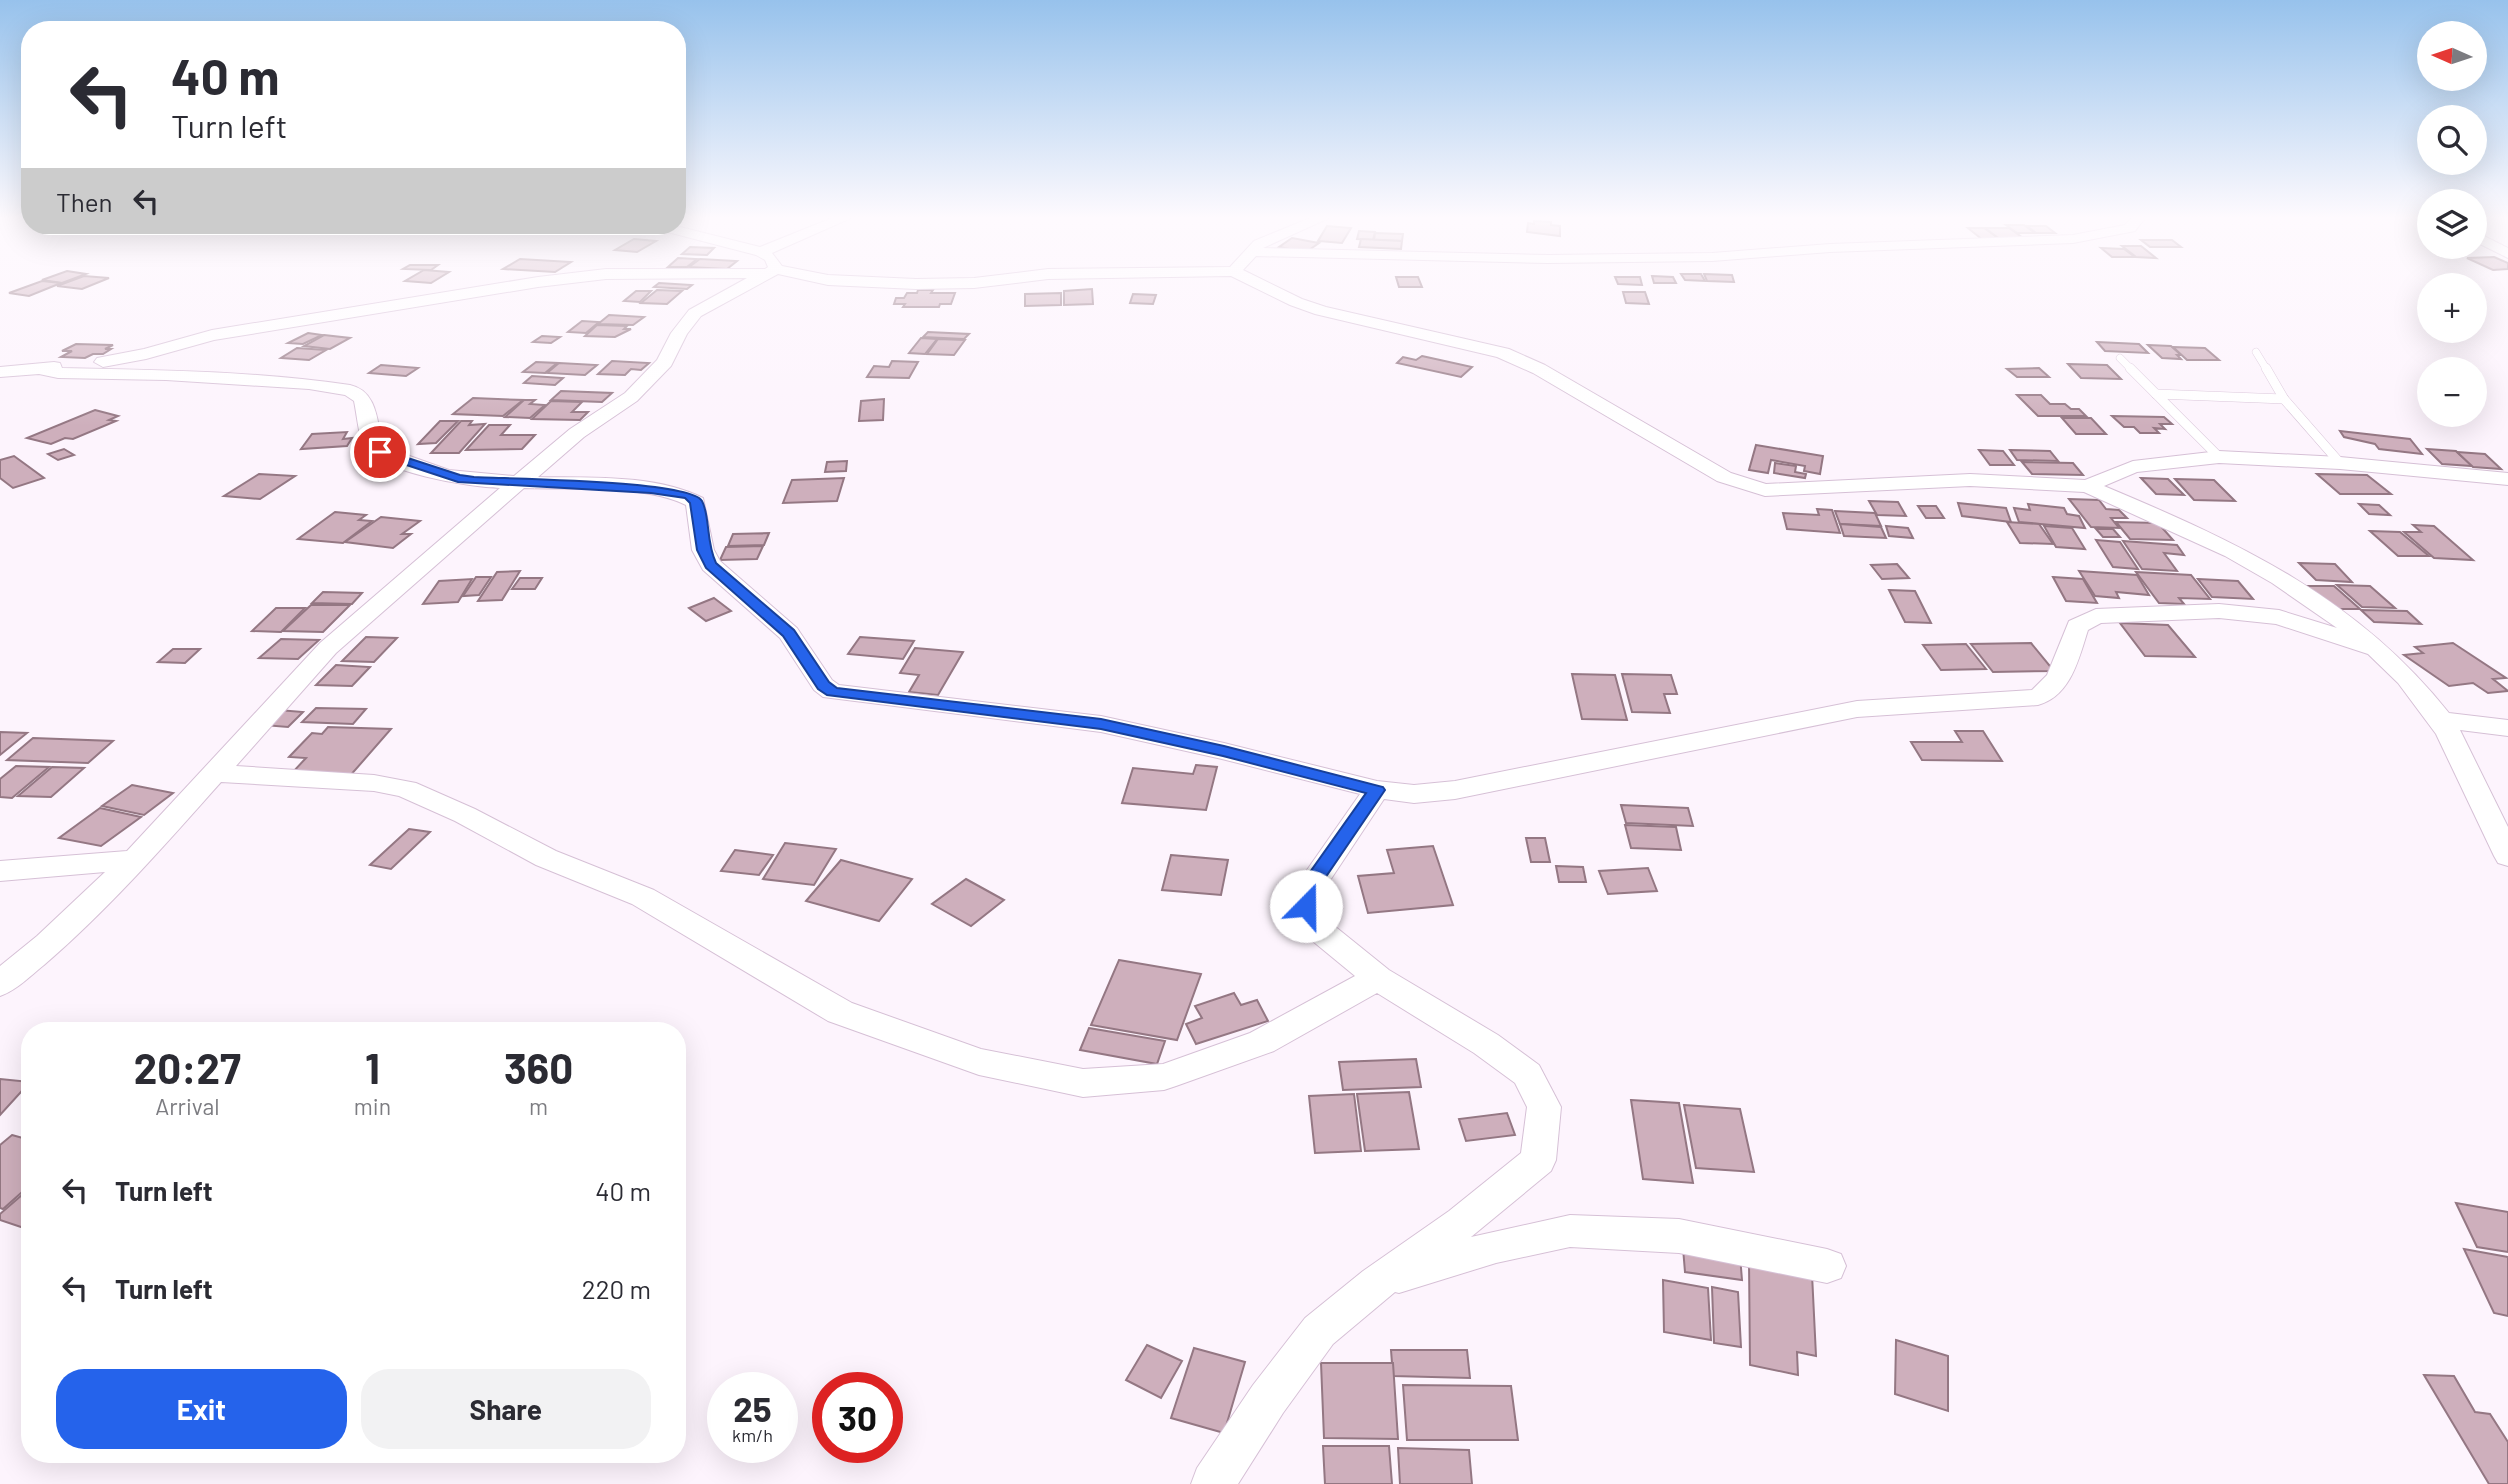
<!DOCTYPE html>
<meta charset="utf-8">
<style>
:root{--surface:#fff;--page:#f2f2f3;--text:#2b2b33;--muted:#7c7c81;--accent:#2563eb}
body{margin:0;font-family:Barlow,sans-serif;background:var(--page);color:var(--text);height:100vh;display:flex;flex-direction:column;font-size:26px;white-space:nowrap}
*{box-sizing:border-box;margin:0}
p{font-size:23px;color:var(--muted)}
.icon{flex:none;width:38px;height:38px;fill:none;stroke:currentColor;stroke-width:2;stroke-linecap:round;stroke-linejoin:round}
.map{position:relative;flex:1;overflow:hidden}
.drawer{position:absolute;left:21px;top:1022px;width:665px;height:441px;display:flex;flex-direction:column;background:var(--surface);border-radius:28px;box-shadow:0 7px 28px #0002}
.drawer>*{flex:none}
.banner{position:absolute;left:21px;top:21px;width:665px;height:214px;border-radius:28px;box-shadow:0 7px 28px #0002;background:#fff;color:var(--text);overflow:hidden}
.needle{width:46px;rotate:273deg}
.buttons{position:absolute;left:2417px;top:21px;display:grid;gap:14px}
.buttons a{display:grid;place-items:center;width:70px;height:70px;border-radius:50%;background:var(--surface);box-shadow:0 7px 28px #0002;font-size:35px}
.speed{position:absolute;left:707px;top:1372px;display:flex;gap:14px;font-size:35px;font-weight:700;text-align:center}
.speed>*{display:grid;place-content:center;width:91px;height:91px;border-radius:50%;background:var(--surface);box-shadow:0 7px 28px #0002;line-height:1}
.speed small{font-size:18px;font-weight:400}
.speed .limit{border:10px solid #d22;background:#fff;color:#111}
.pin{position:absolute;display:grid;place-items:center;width:60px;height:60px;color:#fff;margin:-30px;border:4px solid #fff;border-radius:50%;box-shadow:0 2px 7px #0007}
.me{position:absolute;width:77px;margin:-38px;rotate:22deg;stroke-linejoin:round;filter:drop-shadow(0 0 5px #0008)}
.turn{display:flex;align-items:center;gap:24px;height:147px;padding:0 35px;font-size:32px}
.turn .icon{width:91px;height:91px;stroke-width:2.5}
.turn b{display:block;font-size:49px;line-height:60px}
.then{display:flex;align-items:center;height:66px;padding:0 35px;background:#0003;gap:14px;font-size:26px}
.eta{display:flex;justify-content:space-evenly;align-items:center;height:119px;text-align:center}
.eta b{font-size:42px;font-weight:700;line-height:49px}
.button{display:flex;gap:14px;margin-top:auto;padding:14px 35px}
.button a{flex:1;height:80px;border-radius:28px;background:var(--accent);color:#fff;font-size:28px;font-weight:700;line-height:80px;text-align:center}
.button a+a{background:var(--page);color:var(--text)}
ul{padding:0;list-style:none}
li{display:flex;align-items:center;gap:21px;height:98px;padding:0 35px}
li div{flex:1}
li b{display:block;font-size:26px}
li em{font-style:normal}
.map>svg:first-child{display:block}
.building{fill:#ceafbc;stroke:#947783;stroke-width:2}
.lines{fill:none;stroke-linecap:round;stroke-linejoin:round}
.service-far1-casing{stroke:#d6c0d6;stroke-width:8}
.service-casing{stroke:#d6c0d6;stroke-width:10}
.minor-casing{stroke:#d6c0d6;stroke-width:2}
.service-far1{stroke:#fff;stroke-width:7}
.service{stroke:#fff;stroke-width:9}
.minor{fill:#fff;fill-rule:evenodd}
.route{fill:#2563eb;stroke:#184099;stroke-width:2}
</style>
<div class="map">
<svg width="2508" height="1484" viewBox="0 0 2508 1484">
<rect width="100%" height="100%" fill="#fdf4fd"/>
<g class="building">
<polygon points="1534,221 1551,222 1551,225 1560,226 1560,236 1527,232 1528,223 1534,224"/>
<polygon points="2006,225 2024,225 2035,233 2017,233"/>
<polygon points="1327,226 1351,228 1342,243 1318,241"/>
<polygon points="2027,226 2046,226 2055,233 2036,233"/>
<polygon points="1968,228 1984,228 2001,240 1984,241"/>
<polygon points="1985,228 2009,228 2026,240 2001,240"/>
<polygon points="1359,231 1375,232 1373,240 1357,239"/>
<polygon points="1375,233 1403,234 1402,241 1374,240"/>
<polygon points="1292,238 1319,243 1306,252 1279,247"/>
<polygon points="634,239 656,241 637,252 615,250"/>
<polygon points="1361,239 1402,241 1401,249 1359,247"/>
<polygon points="2141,240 2172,240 2181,247 2150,247"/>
<polygon points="2122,246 2141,246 2156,258 2136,257"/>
<polygon points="690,247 714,248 707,255 682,254"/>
<polygon points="2101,248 2124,249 2135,257 2112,257"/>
<polygon points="2494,257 2508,263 2508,269 2493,270 2467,258"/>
<polygon points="678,258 697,259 687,267 668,267"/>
<polygon points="520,259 571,262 555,272 503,269"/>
<polygon points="700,259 737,261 727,269 689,267"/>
<polygon points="410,265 438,265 431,270 403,269"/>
<polygon points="424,270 449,272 431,283 405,281"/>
<polygon points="67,271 86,274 62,283 42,280"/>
<polygon points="1681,274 1701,274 1705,281 1685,280"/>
<polygon points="1704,274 1732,275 1734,282 1707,281"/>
<polygon points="84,276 109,278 82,289 57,286"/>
<polygon points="1652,276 1673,277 1676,283 1654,283"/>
<polygon points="1396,277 1418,277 1422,287 1399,287"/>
<polygon points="1615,277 1640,277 1642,285 1618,284"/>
<polygon points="42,281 61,283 29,296 9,293"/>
<polygon points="659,283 692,285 687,289 654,287"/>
<polygon points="1092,289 1093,304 1064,305 1064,291"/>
<polygon points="657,290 682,291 667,304 641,303"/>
<polygon points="918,290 933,290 931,293 955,293 951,304 940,304 939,307 903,307 905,304 894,304 896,298 904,298 907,293 917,293"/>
<polygon points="636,291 651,291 640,302 624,301"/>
<polygon points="1623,292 1645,292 1649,304 1626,303"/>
<polygon points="1061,293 1061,305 1025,306 1025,294"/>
<polygon points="1133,294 1156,295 1153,304 1130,303"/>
<polygon points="609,315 644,317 633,325 598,324"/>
<polygon points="582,321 599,322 586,333 568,332"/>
<polygon points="597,325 627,326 624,329 631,329 615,337 585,336"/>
<polygon points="928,332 969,334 964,339 923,337"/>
<polygon points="308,333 322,335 303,344 288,343"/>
<polygon points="324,335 350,338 330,349 304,346"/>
<polygon points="542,336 560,337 551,343 533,342"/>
<polygon points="921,338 937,339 925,354 909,353"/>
<polygon points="938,339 965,340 954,355 927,354"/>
<polygon points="2097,342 2139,344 2148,353 2105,351"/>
<polygon points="76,344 113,345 105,349 111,349 103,354 93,354 85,358 61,357 72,351 62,351"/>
<polygon points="2148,345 2171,346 2181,355 2177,355 2181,359 2162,358"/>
<polygon points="2173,347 2205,348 2219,360 2187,360"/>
<polygon points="297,348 326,350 309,360 281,358"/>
<polygon points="1422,356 1472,367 1461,377 1397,363 1403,357 1416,360"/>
<polygon points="612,361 649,363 641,370 631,369 625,375 598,374"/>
<polygon points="892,361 918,362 909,378 867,377 874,366 889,367"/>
<polygon points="536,362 557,363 545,373 523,372"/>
<polygon points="559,363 597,365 585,375 547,373"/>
<polygon points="2068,364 2107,365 2121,379 2081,378"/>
<polygon points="381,365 418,368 406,376 369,373"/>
<polygon points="2039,368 2049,377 2017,377 2007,369"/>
<polygon points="532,376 563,378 555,385 524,383"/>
<polygon points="561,391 612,393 602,402 551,400"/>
<polygon points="2017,395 2041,395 2050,404 2065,404 2071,409 2079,409 2086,416 2038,416"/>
<polygon points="473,398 523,400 503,416 453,414"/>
<polygon points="884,399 883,420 859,421 861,401"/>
<polygon points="524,400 535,400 530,404 545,405 530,418 505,417"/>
<polygon points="551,401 582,402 572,412 588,412 580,420 532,419"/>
<polygon points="95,410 118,416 109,420 116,421 73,439 65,438 51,444 27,438"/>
<polygon points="2112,416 2164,417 2172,424 2160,424 2165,429 2154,428 2159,433 2140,433 2134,427 2124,427"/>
<polygon points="2062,418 2091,418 2106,434 2076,434"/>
<polygon points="440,421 458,421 436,443 418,444"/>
<polygon points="461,421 472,421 469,425 485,424 459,453 431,453"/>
<polygon points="489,425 510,425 501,435 535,435 522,449 466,450"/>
<polygon points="2340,431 2410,439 2422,454 2379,449 2375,444 2344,437"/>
<polygon points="347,432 343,439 352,438 347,446 301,449 312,434"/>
<polygon points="1756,445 1823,456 1820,474 1804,471 1805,466 1771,460 1768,473 1749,470"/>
<polygon points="64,449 74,455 58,460 48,454"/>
<polygon points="2427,449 2456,451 2472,466 2442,464"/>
<polygon points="1979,450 2003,451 2014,465 1990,465"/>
<polygon points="2010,450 2050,451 2058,461 2017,460"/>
<polygon points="2457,452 2485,454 2501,469 2473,467"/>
<polygon points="14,456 44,478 13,488 0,478 0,460"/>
<polygon points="847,461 846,471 825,472 827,462"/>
<polygon points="2022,462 2073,463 2083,475 2032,474"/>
<polygon points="1775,463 1796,466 1795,472 1806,474 1805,478 1774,473"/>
<polygon points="259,474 295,476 260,499 224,496"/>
<polygon points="2317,474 2367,475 2391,494 2340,494"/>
<polygon points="844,478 837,501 783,503 792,480"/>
<polygon points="2141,478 2168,479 2184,495 2156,494"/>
<polygon points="2175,479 2214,480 2235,501 2194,500"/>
<polygon points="2069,499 2099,500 2106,509 2119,510 2127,518 2111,518 2119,528 2091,527"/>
<polygon points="1869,501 1898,502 1906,516 1877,515"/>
<polygon points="1958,503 2006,508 2011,522 1962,516"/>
<polygon points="2028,504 2064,508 2067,514 2079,516 2085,528 2019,522 2014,508 2030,510"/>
<polygon points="2359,504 2379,505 2390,515 2369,514"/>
<polygon points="1918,506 1936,506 1944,518 1926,518"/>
<polygon points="1817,509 1832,510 1840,533 1787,529 1783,513 1819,515"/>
<polygon points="1835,511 1875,513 1881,526 1840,524"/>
<polygon points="335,512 366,515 359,520 372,521 343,543 298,539"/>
<polygon points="381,517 420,521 402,534 411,534 393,548 345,542"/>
<polygon points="2007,522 2039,524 2053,544 2020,543"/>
<polygon points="2116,522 2158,523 2173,540 2130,539"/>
<polygon points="1840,524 1881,527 1886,538 1844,536"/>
<polygon points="2413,525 2434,526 2473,560 2434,558 2404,532 2421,532"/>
<polygon points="1886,526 1908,528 1913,538 1889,536"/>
<polygon points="2044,526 2072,528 2085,549 2056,547"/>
<polygon points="2096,529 2113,529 2120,537 2103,537"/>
<polygon points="2370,531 2400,532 2429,556 2398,556"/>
<polygon points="769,533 764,545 728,546 733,534"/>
<polygon points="2096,540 2120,542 2138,569 2113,567"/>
<polygon points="2123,541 2177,545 2184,555 2164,553 2177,571 2142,569"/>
<polygon points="763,546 757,559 720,560 726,547"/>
<polygon points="2299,563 2335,564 2352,582 2316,580"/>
<polygon points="1897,564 1909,578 1882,579 1871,565"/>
<polygon points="520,571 502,600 478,601 497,572"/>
<polygon points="2079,571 2137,575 2149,595 2116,592 2119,598 2095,596"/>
<polygon points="2136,572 2191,575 2210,599 2179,598 2184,604 2159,603"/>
<polygon points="476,577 491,577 479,595 463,596"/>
<polygon points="2053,577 2083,579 2097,603 2066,601"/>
<polygon points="520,578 542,578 535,589 512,589"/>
<polygon points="472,579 458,602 423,604 439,581"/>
<polygon points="2198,579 2238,581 2253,599 2212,597"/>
<polygon points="2337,585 2370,586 2395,608 2362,607"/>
<polygon points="2306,586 2334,586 2360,609 2331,609"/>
<polygon points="1889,590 1915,591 1931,623 1905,622"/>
<polygon points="323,592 362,593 352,604 312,603"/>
<polygon points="714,598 731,611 706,621 689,608"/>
<polygon points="311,605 350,605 323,632 283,631"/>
<polygon points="276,608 305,608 281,632 252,631"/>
<polygon points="2361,610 2407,611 2421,624 2374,622"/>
<polygon points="2120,623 2168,625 2195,657 2145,656"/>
<polygon points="366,637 397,638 374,662 342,661"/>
<polygon points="860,637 914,641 903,659 848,654"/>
<polygon points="281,639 319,640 298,659 259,658"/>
<polygon points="2031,643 2054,671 1993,672 1971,644"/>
<polygon points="2453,643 2506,678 2493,679 2508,691 2488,693 2473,683 2449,686 2404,655 2423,653 2415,647"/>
<polygon points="1966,644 1986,669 1941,670 1923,645"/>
<polygon points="915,648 963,652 938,695 909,692 919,675 900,673"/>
<polygon points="173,649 200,649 185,663 158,662"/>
<polygon points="336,665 370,667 352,686 316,685"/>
<polygon points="1572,674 1615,675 1627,720 1582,719"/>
<polygon points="1622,674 1671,675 1677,694 1664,694 1670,713 1632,712"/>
<polygon points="316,708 366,709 353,724 302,722"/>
<polygon points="278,710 303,712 288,727 263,725"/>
<polygon points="328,727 391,729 349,777 291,774 306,758 289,757 312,733 322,734"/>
<polygon points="1955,731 1983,731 2002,761 1922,760 1911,742 1962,742"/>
<polygon points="0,732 27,733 0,755"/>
<polygon points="33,738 113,741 88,763 7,760"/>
<polygon points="1196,765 1217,767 1206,810 1122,803 1133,768 1193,774"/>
<polygon points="16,766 49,767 12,798 0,797 0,779"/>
<polygon points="52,767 84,768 51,797 18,796"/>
<polygon points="132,785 173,793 144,815 102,806"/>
<polygon points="1621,805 1688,808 1693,826 1626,823"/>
<polygon points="100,808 141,817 101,846 59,838"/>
<polygon points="1625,825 1676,827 1681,850 1631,848"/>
<polygon points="409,829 430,832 391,869 370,865"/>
<polygon points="1526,838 1545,838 1550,862 1531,862"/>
<polygon points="785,843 836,849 814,885 763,879"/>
<polygon points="1433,846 1453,905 1368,913 1358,876 1394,873 1387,850"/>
<polygon points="735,850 773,855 759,875 721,871"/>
<polygon points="1171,855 1228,860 1221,895 1162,890"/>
<polygon points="841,860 912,879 879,921 806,901"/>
<polygon points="1556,866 1583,867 1586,882 1559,882"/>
<polygon points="1648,868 1657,891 1608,894 1599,871"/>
<polygon points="966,879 1004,900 971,926 932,904"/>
<polygon points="1119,960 1201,974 1177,1040 1091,1025"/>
<polygon points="1234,993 1241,1005 1257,1000 1268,1021 1196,1044 1186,1024 1202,1018 1195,1006"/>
<polygon points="1089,1028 1165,1041 1157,1064 1080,1050"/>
<polygon points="1416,1059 1421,1087 1343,1090 1339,1062"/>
<polygon points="0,1079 30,1082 0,1115"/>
<polygon points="1409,1092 1419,1149 1365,1151 1357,1094"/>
<polygon points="1354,1094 1361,1151 1315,1153 1309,1096"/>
<polygon points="1631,1100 1679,1103 1693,1183 1643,1179"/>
<polygon points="1684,1105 1740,1109 1754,1172 1696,1168"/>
<polygon points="1507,1113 1515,1135 1466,1141 1459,1119"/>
<polygon points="12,1135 30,1140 30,1185 3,1209 0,1208 0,1145"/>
<polygon points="30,1188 30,1230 0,1220 0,1214"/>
<polygon points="2456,1203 2508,1212 2508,1252 2477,1247"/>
<polygon points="1683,1248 1740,1256 1742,1280 1685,1272"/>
<polygon points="2464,1249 2508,1257 2508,1316 2494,1313"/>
<polygon points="1749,1261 1812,1274 1816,1356 1797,1352 1798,1375 1750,1365"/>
<polygon points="1663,1280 1708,1288 1711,1340 1664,1332"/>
<polygon points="1712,1287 1738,1292 1741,1347 1714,1343"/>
<polygon points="1896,1340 1948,1356 1948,1411 1895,1394"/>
<polygon points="1147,1345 1182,1361 1161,1398 1126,1380"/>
<polygon points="1194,1348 1245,1362 1224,1433 1171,1418"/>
<polygon points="1391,1350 1467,1350 1470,1378 1393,1376"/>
<polygon points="1321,1363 1393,1363 1398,1439 1324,1438"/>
<polygon points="2424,1375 2454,1376 2475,1412 2490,1414 2508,1442 2508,1484 2489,1484"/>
<polygon points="1403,1385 1511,1386 1518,1440 1407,1440"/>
<polygon points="1323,1446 1389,1446 1392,1484 1325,1484"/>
<polygon points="1398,1448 1469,1450 1472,1484 1400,1484"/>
</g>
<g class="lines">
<defs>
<g id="service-far1">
<polyline points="2256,352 2267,370"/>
<polyline points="2120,358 2132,370"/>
</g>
<g id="service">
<polyline points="2130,368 2219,457"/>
<polyline points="2266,368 2284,399 2340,463"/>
<polyline points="2156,394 2284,399"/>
</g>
<g id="minor">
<path d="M832,218H851L772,253L782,266L828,275L916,279L974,278L1048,269L1230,267L1254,241L1310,218H1329L1263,248L1548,255L1712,253L1830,244L2073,235L2125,225L2131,218H2145L2135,231L2073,243L1830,252L1712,261L1548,263L1256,256L1243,270L1302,299L1326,307L1509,349L1545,365L1731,473L1766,484L1970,474L2085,480L2133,461L2219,451L2340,457L2508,473V485L2340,469L2219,463L2137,472L2104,486C2238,542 2357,597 2449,713L2508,720V736L2460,730L2508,827V866L2498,863L2494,856L2436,734L2398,683L2368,654L2276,624L2219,618L2101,623L2088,630C2079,658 2071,696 2038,705L1857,717L1455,799L1414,803L1384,799L1325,888L1321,906L1327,920L1389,970L1498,1035L1539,1065L1561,1107L1556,1160L1551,1171L1471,1237L1570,1215L1679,1219L1827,1249L1841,1254L1846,1266L1841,1278L1827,1283L1679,1253L1570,1247L1496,1263L1399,1293L1395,1292L1333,1344L1283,1413L1238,1484H1191L1197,1468L1253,1385L1305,1318L1363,1271L1449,1211L1521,1153L1527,1107L1515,1083L1474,1053L1377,993L1274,1051L1176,1086L1164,1090L1083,1097L979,1075L828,1021L632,904L536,865L455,821L399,796L374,791L221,782C165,845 108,910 44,965C30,976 17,990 0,996V966L37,936L105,872L0,881V861L127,851L320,643L500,488C471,487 376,473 363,444C358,432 357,415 354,401L345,395L309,389L166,380L58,378L39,374L0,377V367L54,362L60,363L62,368C158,370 255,371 350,385C377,391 377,420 382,443L387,448L449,470L514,476L570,429L625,393L657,360L671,333L689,310L747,278L606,279L538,287L214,340L146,359L103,367L94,362L97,358L144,349L212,330L538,277L606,269H765L768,267L765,260L756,255L656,229L654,226H676L760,247ZM778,274L828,285L916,289L974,288L1048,279L1231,276L1290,305L1315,314L1497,357L1533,373L1717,481L1765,496L1970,486L2084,492L2225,556L2272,583L2337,628L2279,610L2219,604L2096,609L2069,621L2047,675L2032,690L1857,701L1455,781L1414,785L1377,781L1224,743L1101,716L839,685L832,680L797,628L720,561L714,550L703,498C654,474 591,478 538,477L584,437L637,401L671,366L687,334L701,316ZM524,488C572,490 643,484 686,505L692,550L703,570L780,638L814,690L823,697L1101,732L1222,759L1360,794L1300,880L1291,906L1304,934L1355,976L1250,1033L1163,1064L1083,1069L981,1049L852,1003L654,890L556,851L475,809L416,783L374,775L236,766L336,653Z"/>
<polygon points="2474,231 2508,248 2508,258 2474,241"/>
</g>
</defs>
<use href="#service-far1" class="service-far1-casing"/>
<use href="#service" class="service-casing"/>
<use href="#minor" class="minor-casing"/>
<use href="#service-far1" class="service-far1"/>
<use href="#service" class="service"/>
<use href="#minor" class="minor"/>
</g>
<linearGradient id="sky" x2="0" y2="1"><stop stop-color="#97c2ec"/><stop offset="0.51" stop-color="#fefafe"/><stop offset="1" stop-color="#fefafe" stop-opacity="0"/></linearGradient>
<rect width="2508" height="426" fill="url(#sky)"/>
<path class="route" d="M380,449L460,475L474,477C507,479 689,480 702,501C710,515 706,543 716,563L794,630L829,682L837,688L1101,719L1224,746L1383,787L1385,790L1319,887L1312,910H1299L1297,906L1303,882L1366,793L1223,756L1101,729L827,695L818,689L783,636L706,568L697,550L690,503L685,498L651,493L458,482L376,455V450Z"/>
</svg>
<div class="buttons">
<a><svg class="needle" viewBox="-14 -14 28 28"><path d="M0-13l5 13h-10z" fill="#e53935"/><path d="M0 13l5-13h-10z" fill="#7c7c81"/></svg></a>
<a><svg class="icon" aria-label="search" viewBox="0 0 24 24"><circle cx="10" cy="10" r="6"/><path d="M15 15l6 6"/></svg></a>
<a><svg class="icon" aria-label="layers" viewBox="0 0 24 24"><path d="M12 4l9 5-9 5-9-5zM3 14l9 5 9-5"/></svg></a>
<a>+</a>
<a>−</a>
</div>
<div class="speed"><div>25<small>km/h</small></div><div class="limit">30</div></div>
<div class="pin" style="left:380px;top:452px;background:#d93025"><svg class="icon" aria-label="arrive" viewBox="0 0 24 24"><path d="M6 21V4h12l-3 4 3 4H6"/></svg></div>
<svg class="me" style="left:1306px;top:906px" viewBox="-20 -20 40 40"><circle r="19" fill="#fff"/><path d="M0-13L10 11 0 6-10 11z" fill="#2563eb"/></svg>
<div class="banner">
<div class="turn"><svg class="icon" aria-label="left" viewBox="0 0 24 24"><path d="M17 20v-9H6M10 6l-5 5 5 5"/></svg><div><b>40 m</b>Turn left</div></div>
<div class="then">Then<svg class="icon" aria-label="left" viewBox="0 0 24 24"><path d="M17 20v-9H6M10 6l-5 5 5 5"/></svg></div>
</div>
<section class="drawer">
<div class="eta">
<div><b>20:27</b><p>Arrival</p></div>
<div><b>1</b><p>min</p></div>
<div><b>360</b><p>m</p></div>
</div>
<ul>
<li><svg class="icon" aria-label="left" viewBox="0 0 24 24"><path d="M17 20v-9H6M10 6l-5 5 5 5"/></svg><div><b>Turn left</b></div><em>40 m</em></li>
<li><svg class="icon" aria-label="left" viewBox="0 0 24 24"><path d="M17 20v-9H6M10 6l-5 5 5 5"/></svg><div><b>Turn left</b></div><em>220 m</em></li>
</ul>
<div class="button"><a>Exit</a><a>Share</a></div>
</section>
</div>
